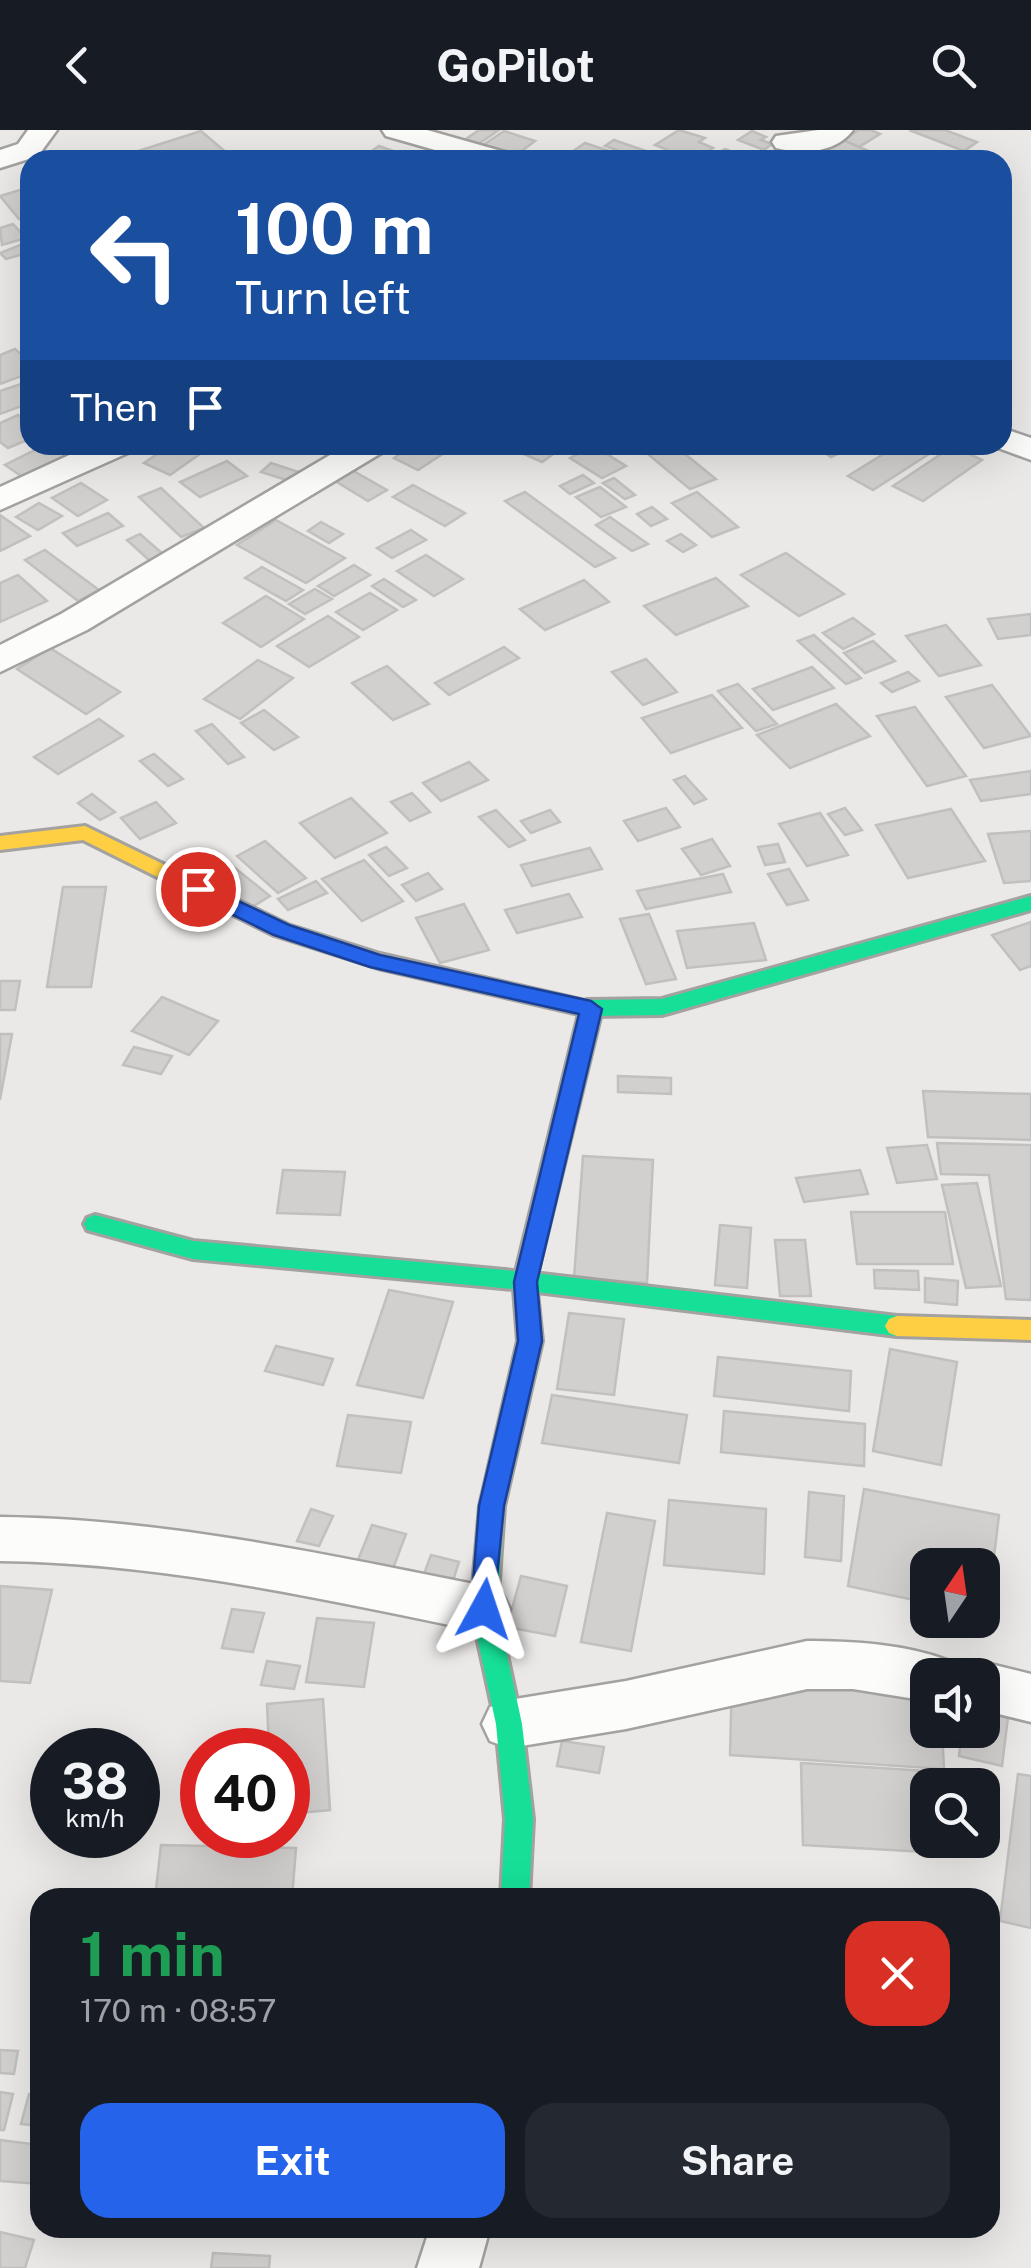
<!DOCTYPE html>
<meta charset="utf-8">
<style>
:root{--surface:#171b24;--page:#242831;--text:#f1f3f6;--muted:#9ea1a6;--accent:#2563eb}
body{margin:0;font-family:"Public Sans",sans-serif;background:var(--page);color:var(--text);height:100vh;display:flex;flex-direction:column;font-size:38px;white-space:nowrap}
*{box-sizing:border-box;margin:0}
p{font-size:32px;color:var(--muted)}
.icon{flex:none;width:55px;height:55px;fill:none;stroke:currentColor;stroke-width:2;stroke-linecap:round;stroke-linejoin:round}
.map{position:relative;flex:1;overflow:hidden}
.side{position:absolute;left:30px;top:1758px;width:970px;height:350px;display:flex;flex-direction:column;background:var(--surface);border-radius:30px;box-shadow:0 10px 40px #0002}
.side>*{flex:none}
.top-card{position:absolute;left:20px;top:20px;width:992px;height:305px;border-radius:30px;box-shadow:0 10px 40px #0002;background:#1a4fa0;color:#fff;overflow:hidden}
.needle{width:65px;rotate:13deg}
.fabs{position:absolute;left:910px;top:1418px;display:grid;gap:20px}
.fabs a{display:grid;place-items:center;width:90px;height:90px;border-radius:20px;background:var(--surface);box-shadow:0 10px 40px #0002;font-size:50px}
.speed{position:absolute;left:30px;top:1598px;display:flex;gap:20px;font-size:50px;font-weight:700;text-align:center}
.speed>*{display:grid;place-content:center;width:130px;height:130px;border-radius:50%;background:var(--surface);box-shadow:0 10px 40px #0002;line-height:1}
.speed small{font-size:25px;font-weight:400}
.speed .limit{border:15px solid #d22;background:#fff;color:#111}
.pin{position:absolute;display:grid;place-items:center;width:85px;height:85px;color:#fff;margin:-42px;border:5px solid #fff;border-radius:50%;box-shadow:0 2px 10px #0007}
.me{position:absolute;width:110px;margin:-55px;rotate:5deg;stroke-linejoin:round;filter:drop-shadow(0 0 8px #0008)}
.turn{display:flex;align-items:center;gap:35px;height:210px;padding:0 50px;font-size:45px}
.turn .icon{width:130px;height:130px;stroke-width:2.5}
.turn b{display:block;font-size:70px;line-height:85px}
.then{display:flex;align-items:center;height:95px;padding:0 50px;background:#0003;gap:20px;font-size:38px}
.round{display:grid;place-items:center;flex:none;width:105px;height:105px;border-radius:30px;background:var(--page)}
.summary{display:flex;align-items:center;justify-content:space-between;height:170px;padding:0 50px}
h1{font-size:60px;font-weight:700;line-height:75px;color:#1e9e55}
.action{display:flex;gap:20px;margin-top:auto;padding:20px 50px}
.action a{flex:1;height:115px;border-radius:30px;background:var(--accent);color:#fff;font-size:40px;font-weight:700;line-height:115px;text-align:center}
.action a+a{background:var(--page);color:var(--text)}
header{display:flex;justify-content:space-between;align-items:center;height:130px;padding:0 50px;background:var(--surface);font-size:45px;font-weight:700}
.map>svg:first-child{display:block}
.building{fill:#d2d0cf;stroke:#c1c0be;stroke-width:2.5}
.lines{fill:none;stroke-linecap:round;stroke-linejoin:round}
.street-casing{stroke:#a3a2a0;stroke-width:5}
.fast-casing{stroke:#a3a2a0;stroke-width:6}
.slow-casing{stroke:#a3a2a0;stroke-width:6}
.street{fill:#fcfcfb;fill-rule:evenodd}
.fast{fill:#16e098;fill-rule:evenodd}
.slow{fill:#ffcf43;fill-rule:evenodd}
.route{fill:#2563eb;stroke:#184099;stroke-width:2.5}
</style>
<header><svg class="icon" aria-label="back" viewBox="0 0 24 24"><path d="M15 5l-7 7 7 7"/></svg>GoPilot<svg class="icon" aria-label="search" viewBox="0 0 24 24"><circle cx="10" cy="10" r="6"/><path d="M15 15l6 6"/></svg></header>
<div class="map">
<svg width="1031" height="2138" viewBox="0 0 1031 2138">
<rect width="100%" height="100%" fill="#ebe9e7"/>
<g class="building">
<polygon points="479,0 499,0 477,15 463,11"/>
<polygon points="679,0 705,8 699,12 713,18 693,30 655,15"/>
<polygon points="859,0 871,0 880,4 859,17 843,10"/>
<polygon points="909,0 945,0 977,12 964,21"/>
<polygon points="201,1 235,30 110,30"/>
<polygon points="504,1 535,11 511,29 479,18"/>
<polygon points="752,1 766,7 761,10 772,14 764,20 738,10"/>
<polygon points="614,10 666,28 644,30 605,16"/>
<polygon points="843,10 859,17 890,30 843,30 824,22"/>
<polygon points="585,13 624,26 618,30 560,30"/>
<polygon points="379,16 402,24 393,30 359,30"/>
<polygon points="725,19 737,24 749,30 703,30"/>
<polygon points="30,57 30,86 19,89 0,66"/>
<polygon points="13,94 26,108 2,115 0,98"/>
<polygon points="30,111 30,122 6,129 0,123"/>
<polygon points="15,219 30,232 30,243 0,254 0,225"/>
<polygon points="30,251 30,273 0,284 0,261"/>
<polygon points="18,285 30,295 30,309 8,318 0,312 0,293"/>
<polygon points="45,315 66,315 81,325 30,352 5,335"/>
<polygon points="170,315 198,315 207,319 170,345 144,333"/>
<polygon points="413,315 439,315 449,320 418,340 394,328"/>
<polygon points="504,315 548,315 559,320 542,332"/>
<polygon points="637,315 674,315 716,349 690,359"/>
<polygon points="813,315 856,315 831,327"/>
<polygon points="898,315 943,315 873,360 848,346"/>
<polygon points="594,316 626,336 602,348 570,328"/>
<polygon points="953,316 982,330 923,371 893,356"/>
<polygon points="227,331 247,346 200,367 180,352"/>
<polygon points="271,333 308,345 299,354 261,342"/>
<polygon points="350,339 387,360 368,371 332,349"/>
<polygon points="583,345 594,353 570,364 560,356"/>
<polygon points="614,348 635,365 625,369 603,353"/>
<polygon points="81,353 107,370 78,386 52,368"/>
<polygon points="413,355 465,383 445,396 393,367"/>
<polygon points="600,357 626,377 601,387 576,367"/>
<polygon points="161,358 204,398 181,407 139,367"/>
<polygon points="525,362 615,428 595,437 505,371"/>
<polygon points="697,362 738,397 712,407 672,373"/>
<polygon points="39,373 62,386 38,400 16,387"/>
<polygon points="652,377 667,389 651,396 637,384"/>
<polygon points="108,383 123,396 77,416 63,403"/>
<polygon points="0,385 30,406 0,421"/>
<polygon points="610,387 648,414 632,421 596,395"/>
<polygon points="276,390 345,428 306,453 237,415"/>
<polygon points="321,392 343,404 329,413 308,401"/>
<polygon points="411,400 426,410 392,428 377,418"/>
<polygon points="140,404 164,425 150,431 127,410"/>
<polygon points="681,404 696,415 683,422 667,411"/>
<polygon points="45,420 99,460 78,471 25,430"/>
<polygon points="786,423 844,464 799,486 741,445"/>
<polygon points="426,425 463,449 434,466 397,441"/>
<polygon points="354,435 370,445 334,466 318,456"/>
<polygon points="262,437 303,460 286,471 245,448"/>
<polygon points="18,445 47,471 0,492 0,453"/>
<polygon points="716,448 748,476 676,505 644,476"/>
<polygon points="384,449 416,470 403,477 372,456"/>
<polygon points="584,450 609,472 545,500 520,479"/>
<polygon points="315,459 332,469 305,484 289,474"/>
<polygon points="370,463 397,480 363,500 336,482"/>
<polygon points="266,466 304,489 261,517 223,493"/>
<polygon points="1031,484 1031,505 998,509 988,489"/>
<polygon points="328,486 359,507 309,537 277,516"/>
<polygon points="853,488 874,504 843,519 823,503"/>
<polygon points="946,495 981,535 939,546 906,506"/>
<polygon points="814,505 861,548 846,554 798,511"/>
<polygon points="873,511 895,531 865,543 844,523"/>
<polygon points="504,517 519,528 449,565 435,553"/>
<polygon points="50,518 120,562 86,584 17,539"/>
<polygon points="646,529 677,562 643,575 612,542"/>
<polygon points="258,530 293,548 240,589 204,569"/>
<polygon points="387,536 429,574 393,590 352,553"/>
<polygon points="812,537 834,558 773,580 753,559"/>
<polygon points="908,542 919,551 892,562 881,553"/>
<polygon points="738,554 777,594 756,601 718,561"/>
<polygon points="992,555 1031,606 984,618 946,567"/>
<polygon points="712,565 742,598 671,623 642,588"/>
<polygon points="836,574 870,606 790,638 757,605"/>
<polygon points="915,577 966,646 927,656 877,586"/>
<polygon points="264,580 298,607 274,620 241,593"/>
<polygon points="99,589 123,606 58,644 34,627"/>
<polygon points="212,594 244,627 228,634 196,601"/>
<polygon points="154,624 183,649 168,656 140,631"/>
<polygon points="469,632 488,650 441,671 423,653"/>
<polygon points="1031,641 1031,664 981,671 970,650"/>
<polygon points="685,646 706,669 694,674 674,650"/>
<polygon points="412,663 430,682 410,691 391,672"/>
<polygon points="92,664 115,682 100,690 78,673"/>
<polygon points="351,668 387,703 335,728 300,693"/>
<polygon points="156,672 176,693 140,709 121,688"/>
<polygon points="666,678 680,697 638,711 624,691"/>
<polygon points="845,678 862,700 845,705 828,684"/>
<polygon points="951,679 985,731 908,748 876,695"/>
<polygon points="496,680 525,710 509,717 479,687"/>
<polygon points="550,680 560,692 531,703 521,691"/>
<polygon points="820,683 848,725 807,736 779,694"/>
<polygon points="1031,701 1031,751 1004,753 988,704"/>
<polygon points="712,709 730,736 701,745 682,719"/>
<polygon points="265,711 306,748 278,763 237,726"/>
<polygon points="778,714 785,732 765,735 758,717"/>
<polygon points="386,717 407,738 389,746 369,725"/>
<polygon points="590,718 602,739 532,756 521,735"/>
<polygon points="225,730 270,766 239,785 194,748"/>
<polygon points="364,730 403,771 362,791 322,749"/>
<polygon points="789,739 808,770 787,775 768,744"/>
<polygon points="428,743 442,759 416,771 402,755"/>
<polygon points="723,744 731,762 646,779 637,761"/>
<polygon points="316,751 327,763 288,780 278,769"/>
<polygon points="63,757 106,757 91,857 47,857"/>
<polygon points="569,764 582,787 517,803 505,780"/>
<polygon points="464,774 489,820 440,833 416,788"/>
<polygon points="649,784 676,849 646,854 620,789"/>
<polygon points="1031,792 1031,836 1020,840 992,805"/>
<polygon points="754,793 766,830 687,838 677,801"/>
<polygon points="0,851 20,851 15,880 0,880"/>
<polygon points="162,867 218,891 189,925 132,901"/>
<polygon points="0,904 12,904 0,970"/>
<polygon points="134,917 172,926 161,944 123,935"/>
<polygon points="618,946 671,948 671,964 618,962"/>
<polygon points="923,961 1031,964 1031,1010 928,1007"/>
<polygon points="937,1013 1031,1015 1031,1170 1006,1169 989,1045 941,1044"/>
<polygon points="927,1015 937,1049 897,1053 887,1018"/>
<polygon points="583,1026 653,1030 647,1153 574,1148"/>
<polygon points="283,1040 345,1042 340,1085 277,1083"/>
<polygon points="860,1040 868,1064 804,1072 796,1048"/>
<polygon points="977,1053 1001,1156 966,1158 942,1055"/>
<polygon points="851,1082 945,1082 953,1134 857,1134"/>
<polygon points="720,1095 751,1098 747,1158 715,1155"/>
<polygon points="775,1110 805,1110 811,1166 780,1166"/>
<polygon points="874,1140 918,1141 919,1160 875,1158"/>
<polygon points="925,1148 958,1151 957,1175 925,1172"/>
<polygon points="389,1160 453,1172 423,1268 357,1255"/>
<polygon points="569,1183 624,1189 614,1265 557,1259"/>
<polygon points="276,1216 333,1229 323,1255 265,1241"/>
<polygon points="890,1219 957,1232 941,1335 873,1321"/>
<polygon points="718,1227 851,1241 849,1281 714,1266"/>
<polygon points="552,1265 687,1285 679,1333 542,1313"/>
<polygon points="724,1281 865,1294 864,1336 721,1322"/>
<polygon points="348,1285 411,1292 401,1343 337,1336"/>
<polygon points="864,1359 999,1385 987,1485 982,1484 982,1435 928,1435 928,1473 848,1456"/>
<polygon points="809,1362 844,1366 841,1431 805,1427"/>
<polygon points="669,1370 766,1379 764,1444 664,1435"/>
<polygon points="311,1379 333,1386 319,1416 297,1411"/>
<polygon points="607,1383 655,1391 631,1521 581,1512"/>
<polygon points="372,1395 406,1404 389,1449 354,1440"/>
<polygon points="431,1425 459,1432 453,1451 424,1444"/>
<polygon points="521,1446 567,1456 555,1506 507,1497"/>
<polygon points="0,1456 52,1460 30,1553 0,1551"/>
<polygon points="232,1479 264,1483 253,1522 222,1518"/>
<polygon points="317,1488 374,1493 364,1557 306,1552"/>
<polygon points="267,1531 300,1536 294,1559 261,1555"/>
<polygon points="732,1545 928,1558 928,1600 942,1600 944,1639 730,1625"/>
<polygon points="323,1569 330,1680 288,1684 288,1620 269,1620 267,1574"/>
<polygon points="982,1573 1009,1579 1002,1636 959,1626 962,1600 982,1600"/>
<polygon points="562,1611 604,1617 599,1643 557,1636"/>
<polygon points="801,1633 973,1644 974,1655 928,1655 928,1710 977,1710 978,1725 803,1715"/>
<polygon points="1018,1644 1031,1646 1031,1798 1000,1791"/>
<polygon points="161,1715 296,1718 292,1768 155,1768"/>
<polygon points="0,1920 18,1921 14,1944 0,1943"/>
<polygon points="0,1962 13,1964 4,2000 0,2000"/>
<polygon points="29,1964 40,1965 40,1996 21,1994"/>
<polygon points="0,2010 40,2015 40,2054 0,2051"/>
<polygon points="0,2102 34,2110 25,2138 0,2138"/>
<polygon points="213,2123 270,2126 269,2138 211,2138"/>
</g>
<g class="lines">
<defs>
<g id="street">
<polygon points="28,0 57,0 38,26 0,38 0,20 18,14"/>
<polygon points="382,0 427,0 512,24 516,30 470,30 386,6"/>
<path d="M818,0H853C836,23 802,25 776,18L772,12L776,6Z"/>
<polygon points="1002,298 1031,308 1031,330 990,315 1002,315"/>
<polygon points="91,315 135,315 130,322 0,380 0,357"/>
<polygon points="347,315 388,315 383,322 87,500 0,542 0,515 61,484"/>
<path d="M0,1387C165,1389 323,1424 484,1456L502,1463L510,1479L502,1495L484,1502C323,1469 165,1433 0,1431Z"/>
<path d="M807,1511C853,1511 903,1514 947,1530L953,1545H928V1571L853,1559H807L626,1599L509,1618L490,1611L482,1594L490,1577L509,1570L626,1551Z"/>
<polygon points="982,1532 1031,1544 1031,1592 982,1580 982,1545 961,1545 963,1539"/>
<polygon points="430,2098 490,2098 479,2138 417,2138"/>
</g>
<g id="fast">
<polygon points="1031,766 1031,780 662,885 587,886 576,878 587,870 662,869"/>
<polygon points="95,1085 193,1111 525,1142 897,1186 905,1189 909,1196 905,1203 897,1206 537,1162 542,1211 504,1376 497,1479 522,1594 533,1689 529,1768 501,1768 505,1689 496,1594 471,1479 480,1376 518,1211 514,1159 193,1129 87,1100 84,1094 87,1088"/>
</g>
<g id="slow">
<polygon points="85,696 288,795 380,824 598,874 602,879 533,1161 517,1161 513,1154 579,884 378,838 274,805 83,710 0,720 0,706"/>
<polygon points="897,1186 1031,1190 1031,1210 897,1206 889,1203 885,1196 889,1189"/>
</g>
</defs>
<use href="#street" class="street-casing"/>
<use href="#fast" class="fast-casing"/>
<use href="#slow" class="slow-casing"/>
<use href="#street" class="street"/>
<use href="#fast" class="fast"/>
<use href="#slow" class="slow"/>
</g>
<polygon class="route" points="198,752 289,795 380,825 591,871 602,879 537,1152 542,1211 504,1376 493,1487 484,1490 475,1487 471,1479 479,1376 518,1211 514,1152 579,884 370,837 274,805 190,764 187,759"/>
</svg>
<div class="fabs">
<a><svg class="needle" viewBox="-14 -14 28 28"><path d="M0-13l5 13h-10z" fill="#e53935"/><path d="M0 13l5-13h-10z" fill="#9ea1a6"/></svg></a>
<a><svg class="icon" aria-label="sound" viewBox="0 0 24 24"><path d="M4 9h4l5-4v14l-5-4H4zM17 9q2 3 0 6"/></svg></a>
<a><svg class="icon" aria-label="search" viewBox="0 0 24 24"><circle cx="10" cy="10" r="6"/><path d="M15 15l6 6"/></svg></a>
</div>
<div class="speed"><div>38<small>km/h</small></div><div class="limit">40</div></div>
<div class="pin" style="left:198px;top:759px;background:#d93025"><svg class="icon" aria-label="arrive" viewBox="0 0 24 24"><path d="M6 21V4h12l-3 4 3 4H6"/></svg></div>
<svg class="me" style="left:484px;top:1479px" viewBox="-20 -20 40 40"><path d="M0-17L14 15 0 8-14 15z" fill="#2563eb" stroke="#fff" stroke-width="4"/></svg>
<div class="top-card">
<div class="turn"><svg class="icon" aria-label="left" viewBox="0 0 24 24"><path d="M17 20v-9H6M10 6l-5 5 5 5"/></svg><div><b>100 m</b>Turn left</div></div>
<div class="then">Then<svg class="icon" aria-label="arrive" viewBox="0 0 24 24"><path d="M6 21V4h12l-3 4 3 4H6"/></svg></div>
</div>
<section class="side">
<div class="summary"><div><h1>1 min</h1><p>170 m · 08:57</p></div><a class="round" style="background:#d93025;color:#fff"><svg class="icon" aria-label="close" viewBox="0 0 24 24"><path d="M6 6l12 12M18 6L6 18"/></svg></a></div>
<div class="action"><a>Exit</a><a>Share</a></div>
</section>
</div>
